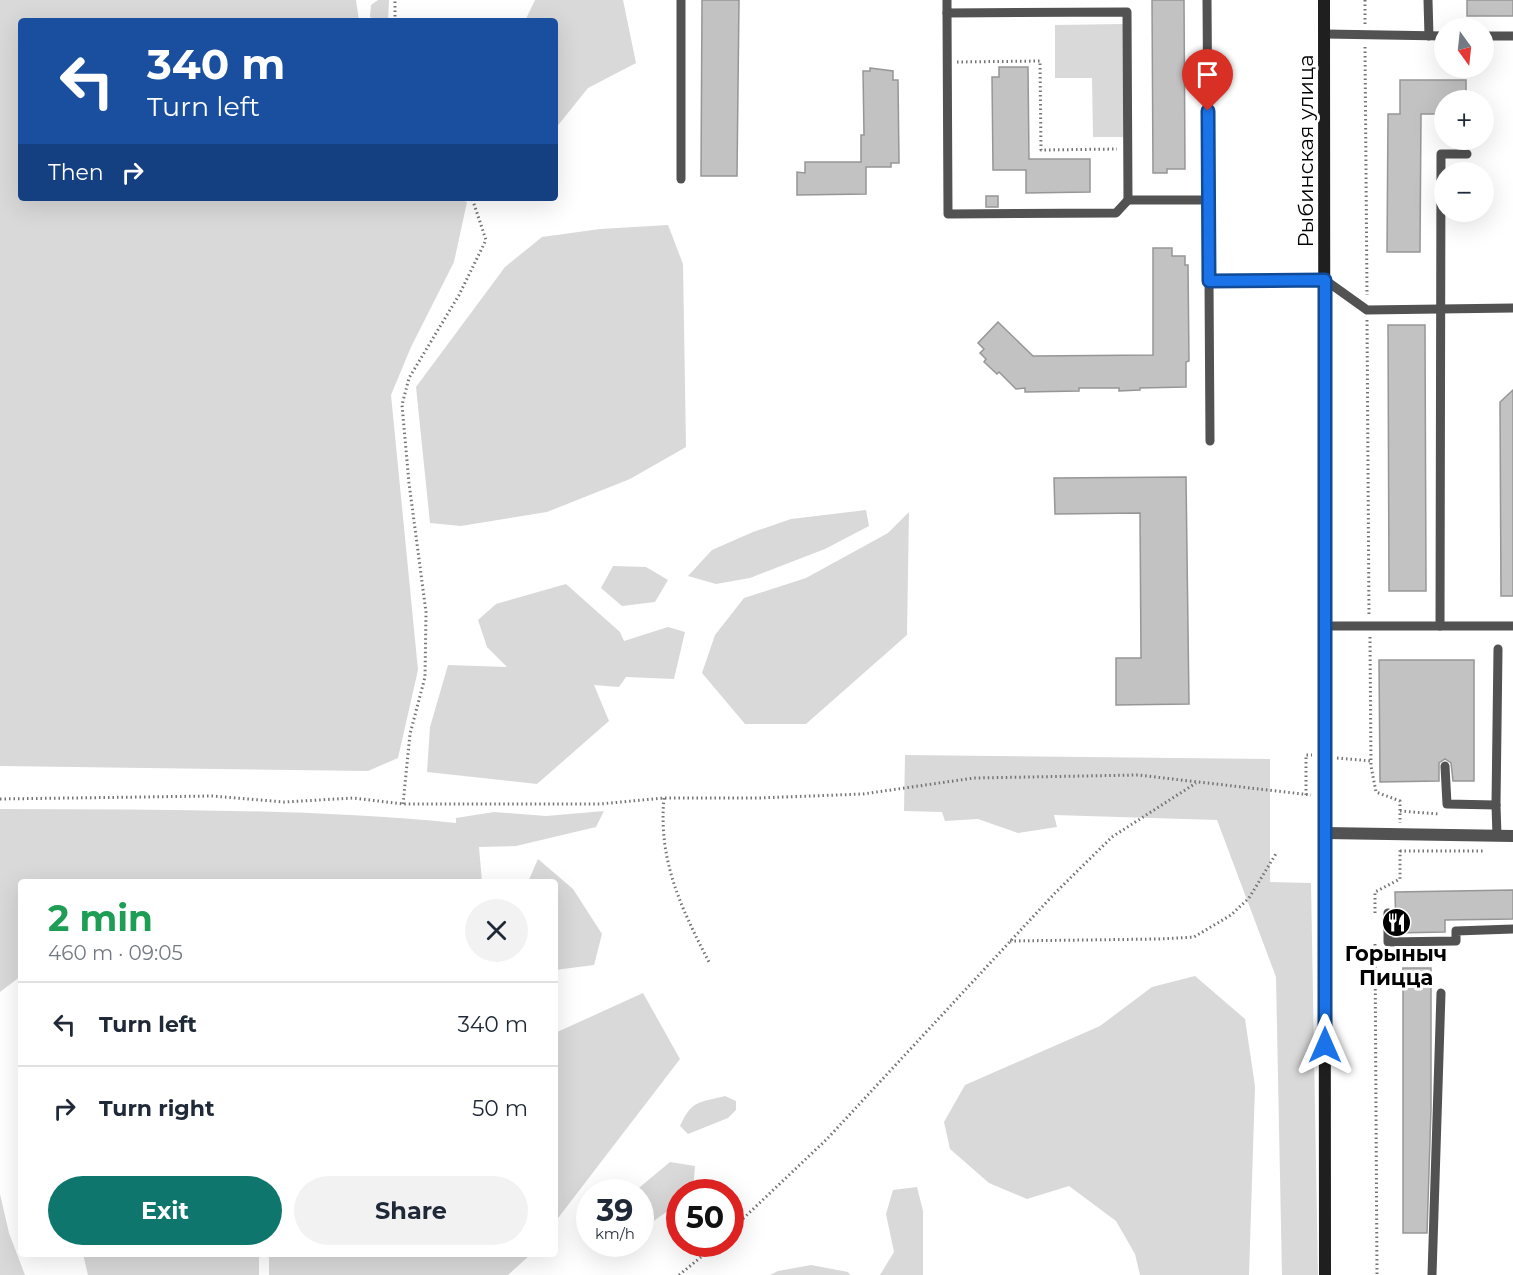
<!DOCTYPE html>
<meta charset="utf-8">
<style>
:root{--surface:#fff;--page:#f2f2f3;--text:#1f2937;--muted:#747a83;--line:#e0e1e3;--accent:#0f766e}
body{margin:0;font-family:Montserrat,sans-serif;background:var(--page);color:var(--text);height:100vh;display:flex;flex-direction:column;font-size:22px;white-space:nowrap}
*{box-sizing:border-box;margin:0}
p{font-size:20px;color:var(--muted)}
.icon{flex:none;width:33px;height:33px;fill:none;stroke:currentColor;stroke-width:2;stroke-linecap:round;stroke-linejoin:round}
.map{position:relative;flex:1;overflow:hidden}
.drawer{position:absolute;left:18px;top:879px;width:540px;height:378px;display:flex;flex-direction:column;background:var(--surface);border-radius:6px;box-shadow:0 6px 24px #0002}
.drawer>*{flex:none}
.guide{position:absolute;left:18px;top:18px;width:540px;height:183px;border-radius:6px;box-shadow:0 6px 24px #0002;background:#1a4fa0;color:#fff;overflow:hidden}
.needle{width:39px;rotate:165deg}
.controls{position:absolute;left:1434px;top:18px;display:grid;gap:12px}
.controls a{display:grid;place-items:center;width:60px;height:60px;border-radius:50%;background:var(--surface);box-shadow:0 6px 24px #0002;font-size:30px}
.speed{position:absolute;left:576px;top:1179px;display:flex;gap:12px;font-size:30px;font-weight:700;text-align:center}
.speed>*{display:grid;place-content:center;width:78px;height:78px;border-radius:50%;background:var(--surface);box-shadow:0 6px 24px #0002;line-height:1}
.speed small{font-size:15px;font-weight:400}
.speed .limit{border:9px solid #d22;background:#fff;color:#111}
.pin{position:absolute;display:grid;place-items:center;width:51px;height:51px;color:#fff;margin:-62px -26px;border-radius:50% 50% 50% 0;rotate:-45deg;box-shadow:0 0 6px #0007}
.pin .icon{rotate:45deg}
.me{position:absolute;width:66px;margin:-33px;rotate:0deg;stroke-linejoin:round;filter:drop-shadow(0 0 4px #0008)}
.turn{display:flex;align-items:center;gap:21px;height:126px;padding:0 30px;font-size:27px}
.turn .icon{width:78px;height:78px;stroke-width:2.5}
.turn b{display:block;font-size:42px;line-height:51px}
.then{display:flex;align-items:center;height:57px;padding:0 30px;background:#0003;gap:12px;font-size:22px}
.round{display:grid;place-items:center;flex:none;width:63px;height:63px;border-radius:32px;background:var(--page)}
.summary{display:flex;align-items:center;justify-content:space-between;height:102px;padding:0 30px}
h1{font-size:36px;font-weight:700;line-height:45px;color:#1e9e55}
.cta{display:flex;gap:12px;margin-top:auto;padding:12px 30px}
.cta a{flex:1;height:69px;border-radius:36px;background:var(--accent);color:#fff;font-size:24px;font-weight:700;line-height:69px;text-align:center}
.cta a+a{background:var(--page);color:var(--text)}
ul{padding:0;list-style:none}
li{display:flex;align-items:center;gap:18px;height:84px;padding:0 30px;border-top:2px solid var(--line)}
li div{flex:1}
li b{display:block;font-size:22px}
li em{font-style:normal}
.map>svg:first-child{display:block}
.green{fill:#d9d9d9}
.building{fill:#c2c2c2;stroke:#969696;stroke-width:1.5}
.lines{fill:none;stroke-linecap:round;stroke-linejoin:round}
.path{stroke:#747474;stroke-width:3;stroke-dasharray:1.5 3;stroke-linecap:butt}
.service{stroke:#525252;stroke-width:9}
.tertiary{stroke:#525252;stroke-width:12}
.secondary{stroke:#1f1f1f;stroke-width:12}
.route-casing{stroke:#114b97;stroke-width:15}
.route{stroke:#1a73e8;stroke-width:10}
.labels{text-anchor:middle;stroke-width:6;stroke-linejoin:round;paint-order:stroke}
.street-label{font-size:21px;fill:#000;stroke:#fff}
.poi-label{font-size:21px;font-weight:bold;fill:#000;stroke:#fff}
</style>
<div class="map">
<svg width="1513" height="1275" viewBox="0 0 1513 1275">
<rect width="100%" height="100%" fill="#fff"/>
<g class="green">
<path d="M0,0H356L359,21H21V198H387L393,201C413,197 448,194 467,202L454,262L411,347L391,395L418,670L398,758L368,771L0,766Z"/>
<polygon points="378,0 389,0 388,21 378,21 370,17 371,5"/>
<polygon points="535,0 623,0 636,63 588,88 555,129 555,21 525,21"/>
<polygon points="1123,24 1123,137 1093,137 1092,78 1055,78 1055,25"/>
<polygon points="668,225 683,264 686,447 630,479 547,512 461,526 430,523 416,387 505,267 542,237 600,229"/>
<polygon points="866,510 869,526 825,549 750,578 716,584 688,576 712,550 753,532 791,519"/>
<polygon points="909,512 907,635 806,724 745,724 702,673 715,635 744,598 806,578 888,533"/>
<polygon points="613,566 646,567 668,580 655,602 622,606 601,588"/>
<polygon points="566,584 620,632 624,641 668,627 685,632 674,679 626,677 619,687 594,685 609,721 537,784 427,772 430,727 448,665 507,667 487,647 478,620 496,604"/>
<polygon points="905,755 1270,759 1270,882 1311,883 1318,1275 1282,1275 1276,977 1217,820 1054,815 1057,827 1018,833 978,819 945,821 942,812 904,811"/>
<path d="M0,809C152,810 305,808 456,823V818L494,812L546,816L604,811L596,827L516,846L479,847L482,882H21V976L0,992Z"/>
<polygon points="538,859 573,889 602,934 594,965 555,970 555,882 528,882"/>
<polygon points="1195,976 1245,1019 1255,1086 1249,1275 1140,1275 1135,1254 1116,1221 1069,1186 1027,1199 989,1183 950,1149 944,1122 965,1085 1100,1026 1152,987"/>
<polygon points="643,993 680,1059 555,1222 555,1033"/>
<path d="M725,1096L736,1101V1110L728,1118L688,1134L680,1126C692,1100 698,1103 725,1096Z"/>
<polygon points="670,1162 695,1166 693,1192 680,1192 679,1203 641,1230 640,1192 634,1192"/>
<polygon points="917,1187 923,1211 923,1275 880,1275 894,1252 886,1214 893,1190"/>
<polygon points="0,1194 9,1233 25,1275 0,1275"/>
<polygon points="83,1254 259,1254 259,1275 88,1275"/>
<polygon points="269,1254 531,1254 508,1275 269,1275"/>
<polygon points="811,1265 848,1272 850,1275 770,1275 778,1271"/>
</g>
<g class="building">
<polygon points="702,0 739,0 737,176 701,176"/>
<polygon points="1152,0 1184,0 1185,169 1167,169 1167,173 1153,173"/>
<rect x="1467" y="0" width="46" height="16"/>
<polygon points="999,67 1028,67 1029,159 1090,159 1090,192 1026,193 1026,170 993,170 992,77 999,77"/>
<polygon points="870,68 893,71 893,80 898,80 899,163 891,163 891,167 866,167 866,194 797,195 797,172 805,173 805,162 861,162 861,135 864,135 863,71 870,71"/>
<polygon points="1400,80 1466,80 1466,100 1444,100 1444,114 1421,114 1420,252 1387,252 1388,114 1400,114"/>
<rect x="986" y="196" width="12" height="11"/>
<polygon points="1153,248 1172,248 1172,256 1185,256 1185,265 1188,265 1189,361 1186,362 1186,387 1140,388 1140,390 1119,391 1119,388 1079,388 1079,391 1025,392 1025,388 1016,389 999,372 997,374 984,362 986,359 980,353 984,349 978,343 998,322 1033,356 1153,355"/>
<polygon points="1388,325 1425,325 1426,591 1389,591"/>
<polygon points="1513,390 1513,596 1501,596 1500,402"/>
<polygon points="1186,477 1189,704 1116,705 1116,658 1141,658 1140,513 1055,514 1054,478"/>
<polygon points="1379,660 1474,660 1474,781 1453,781 1451,763 1445,759 1439,763 1439,781 1380,782"/>
<polygon points="1513,890 1513,919 1445,920 1445,932 1396,933 1395,892"/>
<polygon points="1403,968 1431,968 1431,1109 1427,1233 1403,1233"/>
</g>
<g class="lines">
<g class="path">
<polyline points="1365,0 1365,25"/>
<polyline points="395,21 395,0"/>
<polyline points="1365,47 1367,295"/>
<polyline points="957,62 1040,61 1041,150 1117,149"/>
<polyline points="1367,320 1369,616"/>
<polyline points="1370,637 1371,766 1376,792 1400,801 1400,823"/>
<polyline points="1337,758 1371,761"/>
<polyline points="1306,795 1306,755 1312,755"/>
<path d="M664,798C658,860 681,908 709,962"/>
<polyline points="0,799 212,796 284,802 353,798 403,804 600,804 664,798 758,798 863,794 974,778 1138,775 1311,795"/>
<polyline points="403,804 410,734 425,677 426,612 409,483 402,405 409,378 459,295 486,240 472,198"/>
<polyline points="1400,811 1439,814"/>
<polyline points="1400,851 1484,851"/>
<polyline points="1375,913 1375,892 1400,879 1400,848"/>
<polyline points="1010,941 1158,939 1194,937 1231,915 1249,898 1277,852"/>
<polyline points="1375,944 1377,1275"/>
<polyline points="730,1231 827,1139 1055,893 1112,837 1196,783"/>
<polyline points="679,1275 717,1244"/>
</g>
<g class="service">
<polyline points="947,0 947,13 1127,12 1128,200 1208,200"/>
<polyline points="1207,0 1209,281 1325,280 1367,310 1513,308"/>
<polyline points="1428,0 1429,36"/>
<polyline points="947,13 948,214 1116,213 1128,200"/>
<polyline points="1325,34 1444,36"/>
<polyline points="1484,36 1513,36"/>
<polyline points="1467,154 1441,154 1440,626 1513,626"/>
<polyline points="681,179 681,0"/>
<polyline points="1209,281 1210,441"/>
<polyline points="1324,626 1440,626"/>
<polyline points="1445,766 1447,804 1496,805"/>
<polyline points="1497,836 1496,805 1498,649"/>
<polyline points="1388,913 1388,942 1456,941 1456,931 1513,929"/>
<polyline points="1432,1275 1441,993"/>
</g>
<polyline class="tertiary" points="1325,833 1513,836"/>
<polyline class="secondary" points="1324,0 1325,1275"/>
</g>
<g class="lines">
<defs>
<polyline id="route" points="1208,111 1209,281 1325,280 1325,1045"/>
</defs>
<use href="#route" class="route-casing"/>
<use href="#route" class="route"/>
</g>
<defs>
<symbol id="restaurant-disc" viewBox="-11 -11 22 22"><circle r="9.5" fill="#000" stroke="#fff"/><path d="M-5-6h1v4h1v-4h1v4h1v-4h1v5L-1.5 .5V6h-2V.5L-5-1ZM5-6V6H3V1.5H1.5Q1.5-4 5-6Z" fill="#fff"/></symbol>
</defs>
<g fill-rule="evenodd">
<use href="#restaurant-disc" x="1380" y="906" width="33" height="33"/>
</g>
<g class="labels">
<g class="street-label">
<text transform="translate(1306 151) rotate(-90)" y="7">Рыбинская улица</text>
</g>
<g class="poi-label">
<text x="1396" y="961">Горыныч<tspan x="1396" dy="24">Пицца</tspan></text>
</g>
</g>
</svg>
<div class="controls">
<a><svg class="needle" viewBox="-14 -14 28 28"><path d="M0-13l5 13h-10z" fill="#e53935"/><path d="M0 13l5-13h-10z" fill="#747a83"/></svg></a>
<a>+</a>
<a>−</a>
</div>
<div class="speed"><div>39<small>km/h</small></div><div class="limit">50</div></div>
<div class="pin" style="left:1208px;top:111px;background:#d93025"><svg class="icon" aria-label="arrive" viewBox="0 0 24 24"><path d="M6 21V4h12l-3 4 3 4H6"/></svg></div>
<svg class="me" style="left:1325px;top:1045px" viewBox="-20 -20 40 40"><path d="M0-17L14 15 0 8-14 15z" fill="#1a73e8" stroke="#fff" stroke-width="4"/></svg>
<div class="guide">
<div class="turn"><svg class="icon" aria-label="left" viewBox="0 0 24 24"><path d="M17 20v-9H6M10 6l-5 5 5 5"/></svg><div><b>340 m</b>Turn left</div></div>
<div class="then">Then<svg class="icon" aria-label="right" viewBox="0 0 24 24"><path d="M7 20v-9h11M14 6l5 5-5 5"/></svg></div>
</div>
<section class="drawer">
<div class="summary"><div><h1>2 min</h1><p>460 m · 09:05</p></div><a class="round"><svg class="icon" aria-label="close" viewBox="0 0 24 24"><path d="M6 6l12 12M18 6L6 18"/></svg></a></div>
<ul>
<li><svg class="icon" aria-label="left" viewBox="0 0 24 24"><path d="M17 20v-9H6M10 6l-5 5 5 5"/></svg><div><b>Turn left</b></div><em>340 m</em></li>
<li><svg class="icon" aria-label="right" viewBox="0 0 24 24"><path d="M7 20v-9h11M14 6l5 5-5 5"/></svg><div><b>Turn right</b></div><em>50 m</em></li>
</ul>
<div class="cta"><a>Exit</a><a>Share</a></div>
</section>
</div>
